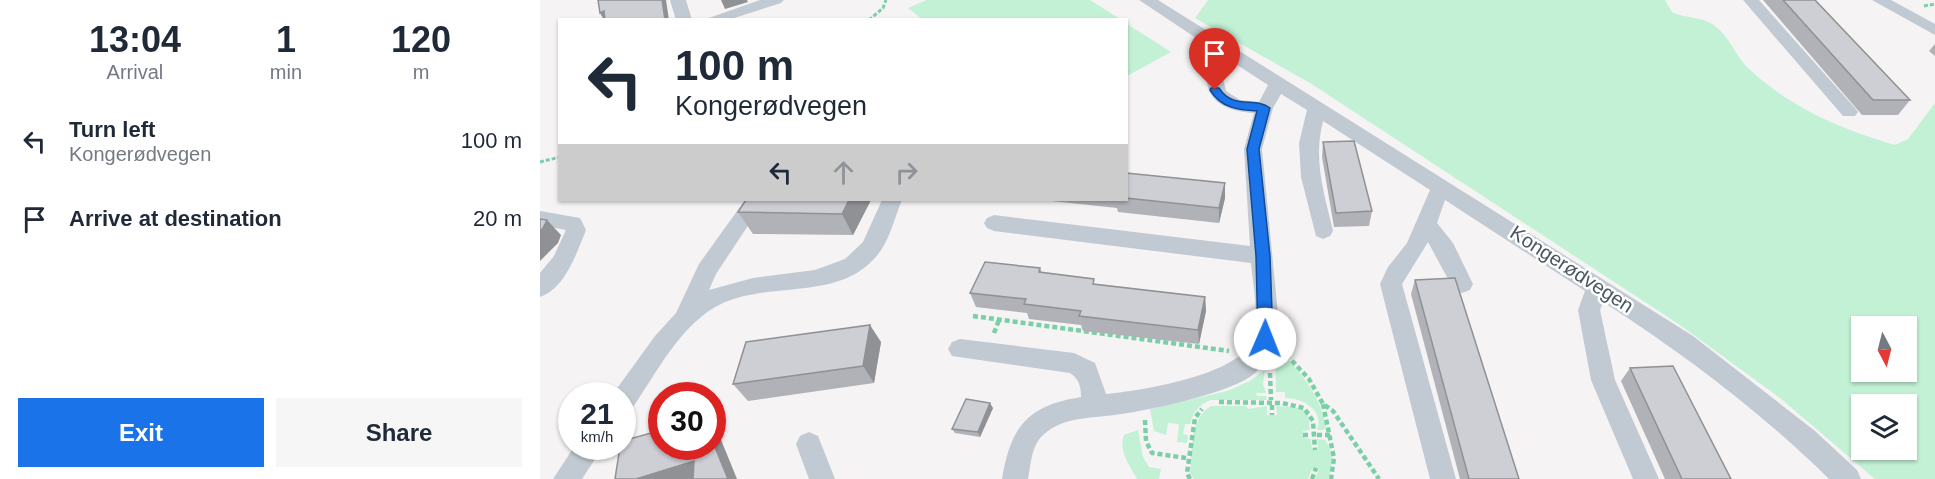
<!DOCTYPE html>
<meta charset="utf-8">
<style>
:root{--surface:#fff;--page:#f6f6f7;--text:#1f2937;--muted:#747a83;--accent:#1a73e8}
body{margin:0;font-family:Arial,sans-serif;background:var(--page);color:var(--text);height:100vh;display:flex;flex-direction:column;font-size:22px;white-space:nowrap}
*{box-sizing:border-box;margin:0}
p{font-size:20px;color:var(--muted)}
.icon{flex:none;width:33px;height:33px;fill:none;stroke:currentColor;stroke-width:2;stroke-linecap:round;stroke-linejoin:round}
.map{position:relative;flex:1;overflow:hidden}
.details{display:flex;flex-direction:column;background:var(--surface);width:540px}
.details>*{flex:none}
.banner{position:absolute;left:18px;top:18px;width:570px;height:183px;border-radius:0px;box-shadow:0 2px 4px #0004;background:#fff;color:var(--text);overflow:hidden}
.needle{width:39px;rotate:173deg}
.buttons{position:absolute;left:1311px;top:316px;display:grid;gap:12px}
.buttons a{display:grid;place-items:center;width:66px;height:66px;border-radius:0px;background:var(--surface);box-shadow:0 2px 4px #0004;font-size:30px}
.speed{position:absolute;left:18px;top:382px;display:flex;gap:12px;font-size:30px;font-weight:700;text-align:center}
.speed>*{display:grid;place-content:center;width:78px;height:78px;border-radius:50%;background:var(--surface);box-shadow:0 2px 4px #0004;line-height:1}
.speed small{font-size:15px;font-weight:400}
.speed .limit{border:9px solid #d22;background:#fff;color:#111}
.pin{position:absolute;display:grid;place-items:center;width:51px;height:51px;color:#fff;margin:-62px -26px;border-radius:50% 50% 50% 0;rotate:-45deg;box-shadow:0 0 6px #0007}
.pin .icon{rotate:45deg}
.me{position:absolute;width:66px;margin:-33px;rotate:1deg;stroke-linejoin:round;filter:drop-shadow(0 0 4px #0008)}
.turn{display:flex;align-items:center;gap:21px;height:126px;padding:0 18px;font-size:27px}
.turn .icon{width:78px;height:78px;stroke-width:2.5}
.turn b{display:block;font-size:42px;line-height:51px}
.lanes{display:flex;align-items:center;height:57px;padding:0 18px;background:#0003;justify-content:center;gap:30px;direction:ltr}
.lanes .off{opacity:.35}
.eta{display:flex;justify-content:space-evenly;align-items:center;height:102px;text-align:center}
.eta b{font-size:36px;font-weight:700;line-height:42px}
.button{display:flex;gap:12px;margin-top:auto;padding:12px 18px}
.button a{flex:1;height:69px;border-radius:0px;background:var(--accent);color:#fff;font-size:24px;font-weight:700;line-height:69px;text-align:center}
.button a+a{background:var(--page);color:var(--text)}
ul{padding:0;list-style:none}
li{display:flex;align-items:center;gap:18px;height:78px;padding:0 18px}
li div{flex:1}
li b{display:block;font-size:22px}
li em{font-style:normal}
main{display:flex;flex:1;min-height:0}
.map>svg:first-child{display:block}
.green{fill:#c3f1d5;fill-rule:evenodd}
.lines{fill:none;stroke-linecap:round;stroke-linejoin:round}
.path-far1{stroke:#7ad0a6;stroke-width:3;stroke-dasharray:4 2;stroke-linecap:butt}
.path{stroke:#7ad0a6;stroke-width:4.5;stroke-dasharray:5 3;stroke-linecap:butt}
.minor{fill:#c1cad2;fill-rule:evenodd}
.wall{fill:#b0b2b7}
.shaded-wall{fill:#909195}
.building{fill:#cdcfd5;stroke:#909195;stroke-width:1.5}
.route{fill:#1a73e8;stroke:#114b97;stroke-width:1.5}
.labels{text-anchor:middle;stroke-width:5;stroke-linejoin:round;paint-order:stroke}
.street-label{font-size:20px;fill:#4a5661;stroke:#fff}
</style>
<main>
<section class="details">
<div class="eta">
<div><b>13:04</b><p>Arrival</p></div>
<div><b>1</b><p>min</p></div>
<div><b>120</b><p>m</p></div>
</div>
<ul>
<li><svg class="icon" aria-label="left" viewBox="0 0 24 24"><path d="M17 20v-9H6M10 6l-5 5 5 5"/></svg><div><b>Turn left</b><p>Kongerødvegen</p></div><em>100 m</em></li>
<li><svg class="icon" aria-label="arrive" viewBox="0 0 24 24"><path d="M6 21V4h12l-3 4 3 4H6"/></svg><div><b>Arrive at destination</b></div><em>20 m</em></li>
</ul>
<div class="button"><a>Exit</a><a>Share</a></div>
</section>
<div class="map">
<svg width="1395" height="479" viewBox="0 0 1395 479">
<rect width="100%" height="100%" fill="#f5f3f3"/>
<g class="green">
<polygon points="387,0 550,0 580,19 382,19 368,8"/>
<path d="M668,0H1125L1132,12C1146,19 1162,16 1175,26C1190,37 1196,57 1209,69C1251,108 1301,129 1355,145L1368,139L1395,103V479H1335L1240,398L1140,325L770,83L655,18ZM1322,327H1366V372H1322ZM1322,405H1366V450H1322Z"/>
<polygon points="586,24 587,24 631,52 587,76"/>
<path d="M740,352C762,373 781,397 786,427L783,430H777C785,411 763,398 745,398V392H736L735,357Z"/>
<path d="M725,370L723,384L726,393H716L717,396H726L727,400H671C659,404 653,412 650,424H645L643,434L648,435L647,443L637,442L639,424L628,423L626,435L614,431L610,409L687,391L710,381Z"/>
<path d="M671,406H706L708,409L727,406V415H737L736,406L760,408L768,414L770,430L763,431L764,438L771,439L772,449H778L777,439L785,440C794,451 793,466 788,479H775L779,469H772L768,479H654L650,473C652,451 650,418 671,406Z"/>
<path d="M598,430L603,457L609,467L621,469L619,479H597C590,466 578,450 584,435Z"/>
</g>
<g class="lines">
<g class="path-far1">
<polyline points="1384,6 1395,4"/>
<polyline points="329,20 343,8 346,0"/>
<polyline points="0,162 20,157"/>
</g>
<g class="path">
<polyline points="433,316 689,351"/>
<polyline points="454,333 459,320"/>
<polyline points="741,349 769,379 783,404 793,411 839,479"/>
<polyline points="730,373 731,400"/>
<polyline points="679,402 742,403 764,408 773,421 775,450"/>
<polyline points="783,404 794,458 791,479"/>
<polyline points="732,405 732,415"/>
<polyline points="605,420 606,441 612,453 646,458"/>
<polyline points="763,435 770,435"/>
<polyline points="777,435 791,435"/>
<polyline points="650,479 647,473 655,418 662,409"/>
<polyline points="772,479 776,468"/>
</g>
<g class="minor">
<polygon points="130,0 146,0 152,20 136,20"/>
<polygon points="220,0 244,0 241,3 188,20 163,20"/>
<path d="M599,0H618L1153,336L1275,431L1317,470L1321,479H1289C1221,412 1144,354 1063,302L1060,310L1075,380L1119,479H1093L1051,380L1038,310L1045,291L905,200L897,223L913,243L933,284L930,290L922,293L914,290L888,242L862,284L916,479H890L840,284L848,267L867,243L890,190L783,121C773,160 784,193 793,231L790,236L783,239L776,236L761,177L759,143L767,110L741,94L733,108L722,149L739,325C735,343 729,361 715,373C693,393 606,411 575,415C551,418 521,417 502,436C491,447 491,465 488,479H462C471,426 487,406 541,397C541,386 539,379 530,373L412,356L408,349L412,342L420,339L534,353L555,363L566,394C600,391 700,375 712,340C720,317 713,287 711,263L454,231L447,228L444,223L447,218L454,215L710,246L704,149L714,113C669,110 659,88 671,48ZM685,57L728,85L719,102L700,100L686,91L682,74Z"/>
<polygon points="1203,0 1219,0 1315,108 1318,112 1315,116 1303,116"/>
<polygon points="1332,0 1351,0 1395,24 1395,35"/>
<path d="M205,200H225L176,274L169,290L213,278L275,270L305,259L323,242L342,200H362C354,219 349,243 335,258C296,301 231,281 183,303C140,323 117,373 91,410L82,413V396L73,394L115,336L136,313L159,264Z"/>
<path d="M0,211L40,218L46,230C37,252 25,289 0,297V273L14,256L26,230L0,225Z"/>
<polygon points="269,432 278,436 295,479 269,479 256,444 260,436"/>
<polygon points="34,447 63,447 42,479 13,479"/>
</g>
</g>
<g class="wall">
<polygon points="1223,0 1275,0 1370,100 1358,115 1322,115"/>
<polygon points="1395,44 1395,56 1389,51"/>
<polygon points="783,142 832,211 829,226 794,227 782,157"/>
<polygon points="586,168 588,173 685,198 679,223 578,212 577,208 502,200 586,200"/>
<polygon points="331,200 313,235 213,234 198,212"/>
<polygon points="500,268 502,273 556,284 665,297 666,311 659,344 543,331 541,325 489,319 487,313 436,307 430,293"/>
<polygon points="875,280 979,479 920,479 871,294"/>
<polygon points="341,342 334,383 208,401 193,384"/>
<polygon points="1090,368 1191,479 1125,479 1081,381"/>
<polygon points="453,408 440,437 415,433 412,429"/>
</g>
<g class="shaded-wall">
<polygon points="122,0 126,0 129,20 125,20"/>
<polygon points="181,0 207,0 208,2 185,9"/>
<polygon points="64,11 70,20 64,20 60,13"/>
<polygon points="685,183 685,198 679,223 679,208"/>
<polygon points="309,200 331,200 313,235 302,214"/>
<polygon points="7,220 21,235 18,243 0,261 0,231"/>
<polygon points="665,297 666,311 659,344 658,330"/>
<polygon points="330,325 341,342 334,383 323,366"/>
<polygon points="450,403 453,408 440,437 438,432"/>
<polygon points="172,426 177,430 197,479 188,479 172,440"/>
<polygon points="154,461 168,474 152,479 96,479"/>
</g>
<g class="building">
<polygon points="58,0 122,0 125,20 65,20 64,11 60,13"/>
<polygon points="1243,0 1275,0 1370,100 1333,100"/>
<polygon points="814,141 832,211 796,213 783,142"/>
<polygon points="586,173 685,183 679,208 586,198"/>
<polygon points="206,200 309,200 302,214 198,212"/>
<polygon points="0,219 7,220 3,228 0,231"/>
<polygon points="445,262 500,268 499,272 554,279 553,284 665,297 658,330 539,316 541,311 484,304 486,299 430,293"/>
<polygon points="915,278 979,479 929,479 875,280"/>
<polygon points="330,325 323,366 193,384 206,342"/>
<polygon points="1133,366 1191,479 1142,479 1090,368"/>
<polygon points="426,399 450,403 438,432 412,429"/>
<polygon points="122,430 122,447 172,447 172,440 188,479 153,479 154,461 96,479 75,479 80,447 82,447 82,441"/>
</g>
<path class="route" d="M671,88H679C694,111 715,96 730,108L719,149L730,256L733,339L725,346L718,339L716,256L707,149L717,111C698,110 681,108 670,90Z"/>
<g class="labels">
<g class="street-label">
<text transform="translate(1032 269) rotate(33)" y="7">Kongerødvegen</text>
</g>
</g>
</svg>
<div class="buttons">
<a><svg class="needle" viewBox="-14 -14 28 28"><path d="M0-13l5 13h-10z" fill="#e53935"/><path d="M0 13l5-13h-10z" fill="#747a83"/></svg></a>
<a><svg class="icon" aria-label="layers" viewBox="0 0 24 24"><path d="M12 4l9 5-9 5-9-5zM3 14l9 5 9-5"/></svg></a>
</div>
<div class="speed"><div>21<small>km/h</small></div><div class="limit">30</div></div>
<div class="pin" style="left:675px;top:90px;background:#d93025"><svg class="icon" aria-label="arrive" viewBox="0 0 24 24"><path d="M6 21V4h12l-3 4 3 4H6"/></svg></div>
<svg class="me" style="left:725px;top:339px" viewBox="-20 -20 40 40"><circle r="19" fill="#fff"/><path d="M0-13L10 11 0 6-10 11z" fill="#1a73e8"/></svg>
<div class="banner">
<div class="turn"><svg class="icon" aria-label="left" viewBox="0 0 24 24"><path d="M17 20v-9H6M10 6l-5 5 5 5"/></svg><div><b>100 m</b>Kongerødvegen</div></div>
<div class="lanes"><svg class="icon" aria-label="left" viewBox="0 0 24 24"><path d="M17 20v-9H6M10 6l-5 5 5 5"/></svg><svg class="icon off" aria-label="ahead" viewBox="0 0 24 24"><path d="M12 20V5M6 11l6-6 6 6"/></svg><svg class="icon off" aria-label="right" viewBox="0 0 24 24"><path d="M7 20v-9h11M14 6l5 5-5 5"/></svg></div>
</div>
</div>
</main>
